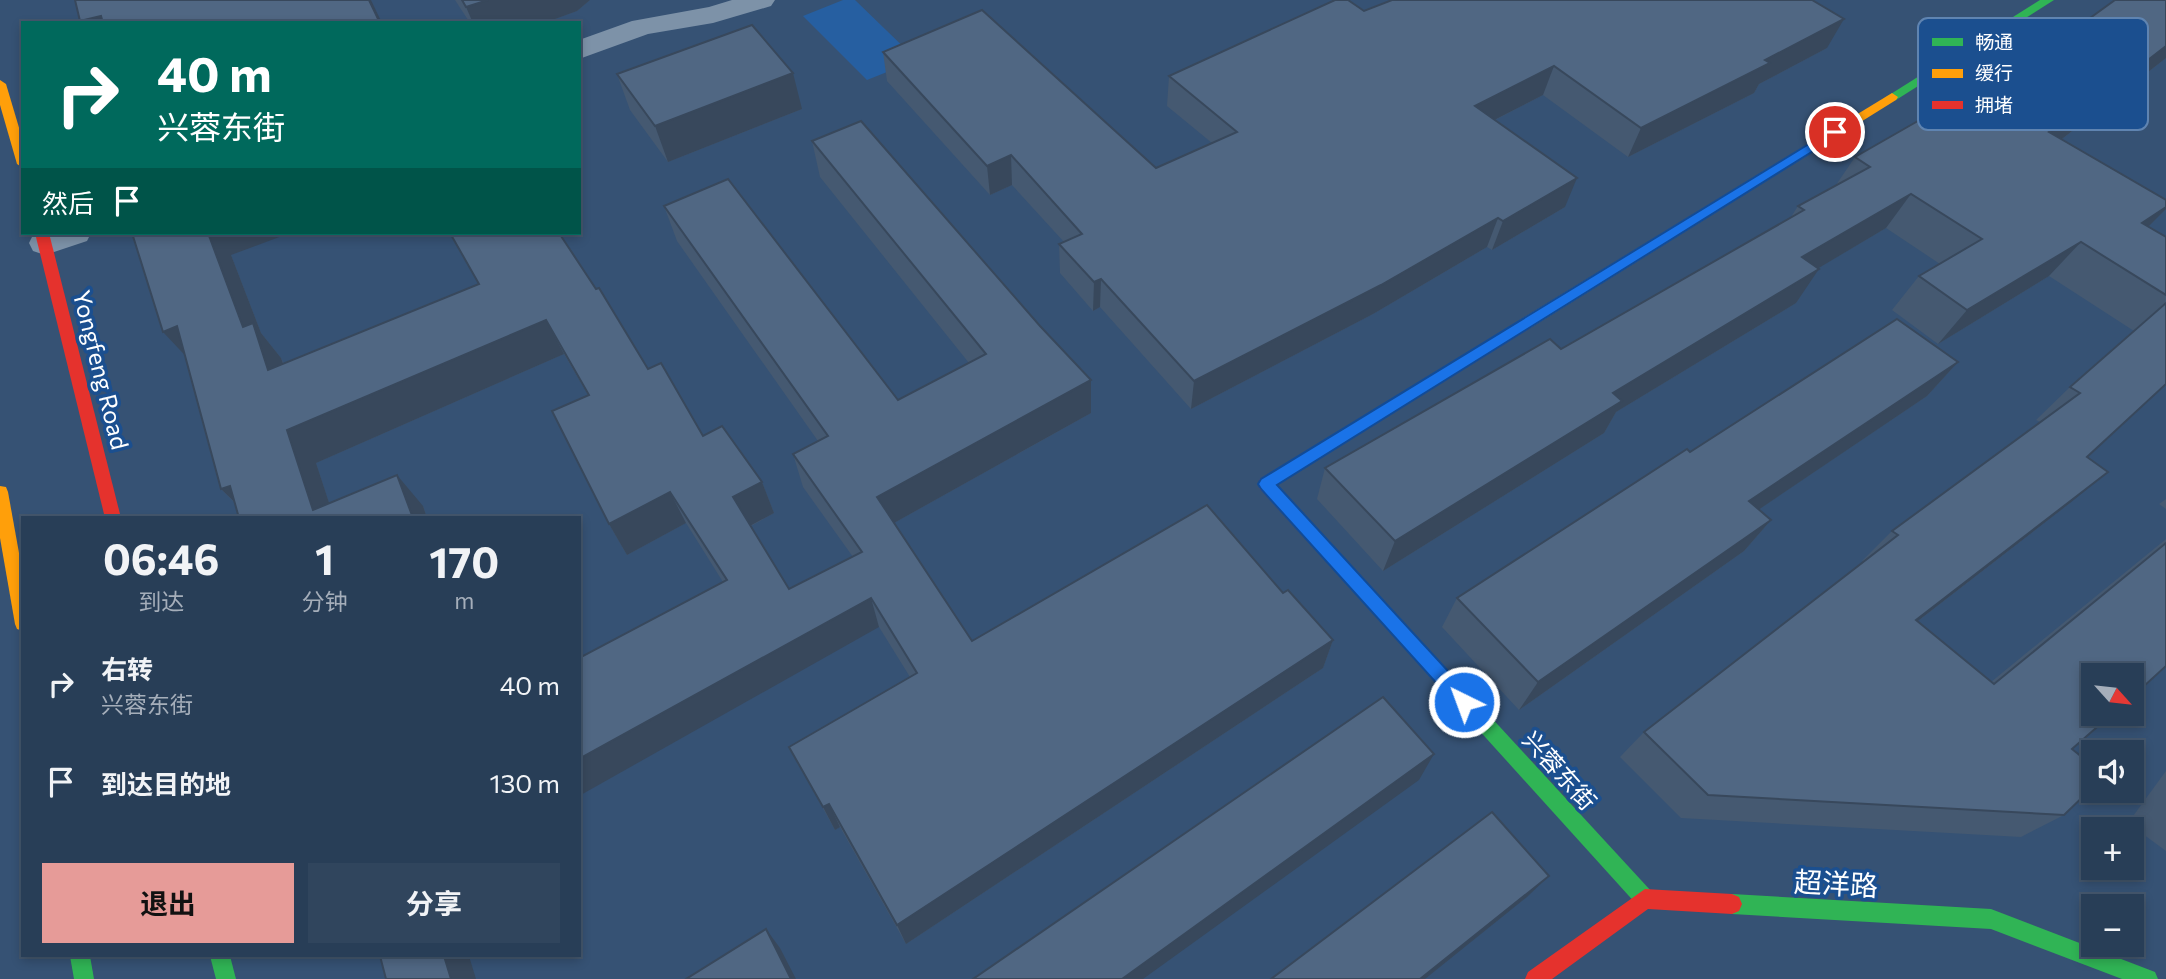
<!DOCTYPE html>
<html lang="zh">
<meta charset="utf-8">
<style>
:root{--surface:#283e57;--page:#30455d;--text:#f1f3f6;--muted:#a5aeba;--line:#44576d;--accent:#e69b98}
body{margin:0;font-family:Commissioner,"Noto Sans SC",sans-serif;background:var(--page);color:var(--text);height:100vh;display:flex;flex-direction:column;font-size:26px;white-space:nowrap}
*{box-sizing:border-box;margin:0}
p{font-size:23px;color:var(--muted)}
.icon{flex:none;width:38px;height:38px;fill:none;stroke:currentColor;stroke-width:2;stroke-linecap:round;stroke-linejoin:round}
.map{position:relative;flex:1;overflow:hidden}
.details{position:absolute;left:21px;top:516px;width:560px;height:441px;display:flex;flex-direction:column;background:var(--surface);border-radius:0px;box-shadow:0 4px 10px #0003,0 0 0 2px var(--line)}
.details>*{flex:none}
.guide{position:absolute;left:21px;top:21px;width:560px;height:214px;border-radius:0px;box-shadow:0 4px 10px #0003,0 0 0 2px var(--line);background:#00695c;color:#fff;overflow:hidden}
.needle{width:46px;rotate:117deg}
.buttons{position:absolute;left:2081px;top:663px;display:grid;gap:14px}
.buttons a{display:grid;place-items:center;width:63px;height:63px;border-radius:0px;background:var(--surface);box-shadow:0 4px 10px #0003,0 0 0 2px var(--line);font-size:35px}
.pin{position:absolute;display:grid;place-items:center;width:60px;height:60px;color:#fff;margin:-30px;border:4px solid #fff;border-radius:50%;box-shadow:0 2px 7px #0007}
.me{position:absolute;width:77px;margin:-38px;rotate:318deg;stroke-linejoin:round;filter:drop-shadow(0 0 5px #0008)}
.turn{display:flex;align-items:center;gap:24px;height:147px;padding:0 21px;font-size:32px}
.turn .icon{width:91px;height:91px;stroke-width:2.5}
.turn b{display:block;font-size:49px;line-height:60px}
.then{display:flex;align-items:center;height:66px;padding:0 21px;background:#0003;gap:14px;font-size:26px}
.eta{display:flex;justify-content:space-evenly;align-items:center;height:119px;text-align:center}
.eta b{font-size:42px;font-weight:700;line-height:49px}
.action{display:flex;gap:14px;margin-top:auto;padding:14px 21px}
.action a{flex:1;height:80px;border-radius:0px;background:var(--accent);color:#111;font-size:28px;font-weight:700;line-height:80px;text-align:center}
.action a+a{background:var(--page);color:var(--text)}
ul{padding:0;list-style:none}
li{display:flex;align-items:center;gap:21px;height:98px;padding:0 21px}
li div{flex:1}
li b{display:block;font-size:26px}
li em{font-style:normal}
.map>svg:first-child{display:block}
.green{fill:#265fa1}
.lines{fill:none;stroke-linecap:round;stroke-linejoin:round}
.street{fill:#7d92a8;fill-rule:evenodd}
.fast{fill:#30b455;fill-rule:evenodd}
.slow{fill:#ff9f0a;fill-rule:evenodd}
.jam{fill:#e5322d;fill-rule:evenodd}
.wall{fill:#455971}
.shaded-wall{fill:#38485c}
.building{fill:#506783;stroke:#38485c;stroke-width:2}
.route{fill:#1a73e8;stroke:#114b97;stroke-width:2}
.labels{text-anchor:middle;stroke-width:7;stroke-linejoin:round;paint-order:stroke}
.street-label{font-size:24px;fill:#fff;stroke:#1b4f8f}
.near-street-label{font-size:28px;fill:#fff;stroke:#1b4f8f}
.key{fill:#1b4f8f;stroke:#5f84b1;stroke-width:2}
.key-label{font-size:19px;fill:#fff}
</style>
<div class="map">
<svg width="2166" height="979" viewBox="0 0 2166 979">
<rect width="100%" height="100%" fill="#365274"/>
<polygon class="green" points="843,0 855,0 917,60 867,80 803,16"/>
<g class="lines">
<g class="street">
<polygon points="732,0 775,0 771,6 713,23 648,34 579,59 579,40 632,21 709,7"/>
<polygon points="40,233 91,233 87,241 45,255 33,251 29,243 33,235"/>
</g>
<g class="fast">
<polygon points="2040,0 2054,0 1896,100 1892,101 1886,97"/>
<polygon points="1330,547 1336,549 1652,892 1655,899 1652,906 1645,909 1638,906 1324,559 1322,554 1324,549"/>
<polygon points="1732,894 1991,909 2155,972 2158,979 2122,979 1991,929 1732,914 1725,911 1722,904 1725,897"/>
<polygon points="70,956 90,956 94,979 74,979"/>
<polygon points="210,956 230,956 236,979 216,979"/>
</g>
<g class="slow">
<polygon points="0,80 6,84 23,141 23,168 17,164 0,105"/>
<polygon points="1892,93 1898,97 1896,100 1530,328 1520,328 1518,324 1520,320"/>
<polygon points="0,486 6,487 8,492 23,575 23,631 17,629 15,624 0,538"/>
</g>
<g class="jam">
<polygon points="35,233 49,233 121,518 105,518"/>
<polygon points="1525,319 1532,324 1530,328 1277,485 1336,549 1338,554 1336,559 1330,561 1324,559 1260,489 1258,484 1260,479"/>
<polygon points="1645,889 1732,894 1739,897 1742,904 1739,911 1732,914 1648,909 1552,979 1525,979 1528,972"/>
</g>
</g>
<g class="wall">
<polygon points="455,0 590,0 577,11 544,23 470,23"/>
<polygon points="1364,11 1827,48 1759,84 1754,93 1628,157 1543,95 1495,120 1565,207 1492,250 1487,247 1373,314 1191,409 1100,307 1093,311 1060,273 1059,244 1064,242 1012,185 990,195 887,81 883,52 1156,168 1212,143 1167,106 1169,76"/>
<polygon points="2166,58 2062,139 2149,227 2166,237 2166,384 2087,457 2070,503 1918,621 1991,682 2166,539 2166,666 2072,749 2064,815 2021,837 1681,818 1620,757 1644,732 1864,562 1862,561 1892,531 2040,422 2036,420 2070,387 2134,331 2049,276 1938,344 1892,310 1919,276 1940,264 1886,228 1818,268 1796,303 1616,412 1604,433 1383,571 1317,499 1325,468 1561,349 1791,217 1798,206 1836,185 1855,157 2014,73"/>
<polygon points="617,74 802,109 668,162 630,110"/>
<polygon points="812,141 1040,326 1091,380 1091,413 894,523 972,641 1283,593 1333,640 1323,668 906,944 840,827 835,830 789,747 910,677 879,627 723,582 686,523 627,555 609,524 588,395 564,354 316,463 329,503 423,506 427,518 239,518 234,502 221,489 185,356 231,255 261,333 281,358 284,364 479,284 648,369 703,436 762,482 774,513 751,526 789,589 853,557 803,487 793,454 818,441 677,241 664,206 898,400 969,363 820,177"/>
<polygon points="1958,362 1927,396 1759,509 1771,520 1744,551 1519,710 1442,627 1457,598 1690,452"/>
<polygon points="2166,499 2166,509 2159,504"/>
<polygon points="2166,771 2166,851 2128,823"/>
</g>
<g class="shaded-wall">
<polygon points="369,0 371,0 382,23 380,23"/>
<polygon points="488,0 590,0 577,11 544,23 473,23 466,7"/>
<polygon points="101,16 106,23 81,23 80,21"/>
<polygon points="1844,19 1827,48 1759,84 1754,93 1628,157 1641,128 1765,60"/>
<polygon points="2166,46 2166,58 2049,149 2049,132"/>
<polygon points="1554,66 1543,95 1465,135 1475,106"/>
<polygon points="793,73 802,109 668,162 655,126"/>
<polygon points="1011,155 1012,185 990,195 987,166"/>
<polygon points="1577,178 1565,207 1492,250 1503,221"/>
<polygon points="1911,194 1886,228 1780,291 1802,257"/>
<polygon points="2166,207 2166,209 2138,237 2142,223"/>
<polygon points="1498,218 1487,247 1373,314 1191,409 1194,381"/>
<polygon points="208,233 290,233 231,255 261,333 281,358 297,404 268,370 243,327"/>
<polygon points="2081,242 2049,276 1938,344 1967,310"/>
<polygon points="1819,269 1796,303 1616,412 1604,433 1383,571 1395,541 1613,393"/>
<polygon points="1101,279 1100,307 1093,311 1094,282"/>
<polygon points="546,320 564,354 316,463 334,518 313,510 287,430"/>
<polygon points="177,326 195,366 163,332"/>
<polygon points="1958,362 1927,396 1724,533 1749,501"/>
<polygon points="1091,380 1091,413 885,528 877,497"/>
<polygon points="2108,472 2070,503 1883,648 1916,620"/>
<polygon points="397,475 423,506 427,518 413,518"/>
<polygon points="762,482 774,513 746,528 733,497"/>
<polygon points="230,486 251,518 221,489"/>
<polygon points="670,492 686,523 627,555 609,524"/>
<polygon points="1771,520 1744,551 1519,710 1538,682"/>
<polygon points="871,598 879,627 579,796 579,759"/>
<polygon points="1333,640 1323,668 906,944 897,925"/>
<polygon points="1434,754 1419,780 1143,979 1122,979"/>
<polygon points="829,804 840,827 835,830 823,807"/>
<polygon points="1549,876 1527,897 1425,979 1420,979"/>
<polygon points="766,929 780,948 796,979 791,979"/>
<polygon points="444,956 469,956 476,979 451,979"/>
</g>
<g class="building">
<polygon points="75,0 369,0 380,23 103,23 101,16 80,21"/>
<polygon points="462,0 488,0 466,7"/>
<polygon points="1335,0 1348,0 1364,11 1392,0 1812,0 1844,19 1765,60 1770,63 1641,128 1554,66 1475,106 1577,178 1503,221 1498,218 1381,285 1194,381 1101,279 1094,282 1059,244 1082,234 1011,155 987,166 883,52 982,10 1156,168 1237,132 1169,76"/>
<polygon points="2115,0 2166,0 2166,46 2078,114 2049,132 2166,200 2166,207 2142,223 2166,237 2166,295 2081,242 1967,310 1919,276 1982,239 1911,194 1802,257 1819,269 1613,393 1622,401 1395,541 1325,468 1550,339 1561,349 1804,210 1798,206 1870,167 1855,157 2007,70 2014,73"/>
<polygon points="752,25 793,73 655,126 617,74"/>
<polygon points="861,121 1040,326 1091,380 877,497 972,641 1207,505 1283,593 1288,590 1333,640 897,925 829,804 823,807 789,747 917,673 871,598 579,759 579,658 727,580 670,492 609,524 552,411 589,395 546,320 287,430 313,510 397,475 413,518 239,518 230,486 221,489 177,326 163,332 132,233 208,233 243,327 253,323 268,370 479,284 450,233 559,233 596,289 599,288 648,369 661,363 703,436 722,426 762,482 733,497 789,589 862,552 793,454 828,436 664,206 728,179 898,400 986,354 812,141"/>
<polygon points="2166,303 2166,384 2087,457 2108,472 1916,620 1994,684 2166,543 2166,666 2132,697 2132,676 2093,676 2093,714 2112,714 2072,749 2093,766 2093,787 2064,815 1708,795 1644,732 1898,535 1892,531 2080,393 2070,387"/>
<polygon points="1897,319 1958,362 1749,501 1771,520 1538,682 1457,598 1687,449 1690,452"/>
<polygon points="1383,697 1434,754 1122,979 973,979"/>
<polygon points="1492,812 1549,876 1420,979 1271,979"/>
<polygon points="766,929 791,979 686,979"/>
<polygon points="380,956 444,956 451,979 386,979"/>
</g>
<polygon class="route" points="1835,128 1839,129 1839,135 1277,485 1471,696 1473,702 1471,707 1464,710 1458,707 1261,489 1258,484 1261,479"/>
<g class="labels">
<g class="street-label">
<text transform="translate(100 370) rotate(76)" y="8">Yongfeng Road</text>
<text transform="translate(1559 771) rotate(48)" y="8">兴蓉东街</text>
</g>
<g class="near-street-label">
<text transform="translate(1836 884) rotate(3)" y="10">超洋路</text>
</g>
</g>
<rect x="1918" y="18" width="230" height="112" rx="10" class="key"/>
<rect x="1932" y="38" width="31" height="8" fill="#30b455"/>
<rect x="1932" y="69" width="31" height="9" fill="#ff9f0a"/>
<rect x="1932" y="101" width="31" height="8" fill="#e5322d"/>
<g class="key-label">
<text x="1975" y="49">畅通</text>
<text x="1975" y="80">缓行</text>
<text x="1975" y="112">拥堵</text>
</g>
</svg>
<div class="buttons">
<a><svg class="needle" viewBox="-14 -14 28 28"><path d="M0-13l5 13h-10z" fill="#e53935"/><path d="M0 13l5-13h-10z" fill="#a5aeba"/></svg></a>
<a><svg class="icon" aria-label="sound" viewBox="0 0 24 24"><path d="M4 9h4l5-4v14l-5-4H4zM17 9q2 3 0 6"/></svg></a>
<a>+</a>
<a>−</a>
</div>
<div class="pin" style="left:1835px;top:132px;background:#d93025"><svg class="icon" aria-label="arrive" viewBox="0 0 24 24"><path d="M6 21V4h12l-3 4 3 4H6"/></svg></div>
<svg class="me" style="left:1464px;top:702px" viewBox="-20 -20 40 40"><circle r="17" fill="#1a73e8" stroke="#fff" stroke-width="3"/><path d="M0-11L8 9 0 5-8 9z" fill="#fff"/></svg>
<div class="guide">
<div class="turn"><svg class="icon" aria-label="right" viewBox="0 0 24 24"><path d="M7 20v-9h11M14 6l5 5-5 5"/></svg><div><b>40 m</b>兴蓉东街</div></div>
<div class="then">然后<svg class="icon" aria-label="arrive" viewBox="0 0 24 24"><path d="M6 21V4h12l-3 4 3 4H6"/></svg></div>
</div>
<section class="details">
<div class="eta">
<div><b>06:46</b><p>到达</p></div>
<div><b>1</b><p>分钟</p></div>
<div><b>170</b><p>m</p></div>
</div>
<ul>
<li><svg class="icon" aria-label="right" viewBox="0 0 24 24"><path d="M7 20v-9h11M14 6l5 5-5 5"/></svg><div><b>右转</b><p>兴蓉东街</p></div><em>40 m</em></li>
<li><svg class="icon" aria-label="arrive" viewBox="0 0 24 24"><path d="M6 21V4h12l-3 4 3 4H6"/></svg><div><b>到达目的地</b></div><em>130 m</em></li>
</ul>
<div class="action"><a>退出</a><a>分享</a></div>
</section>
</div>
